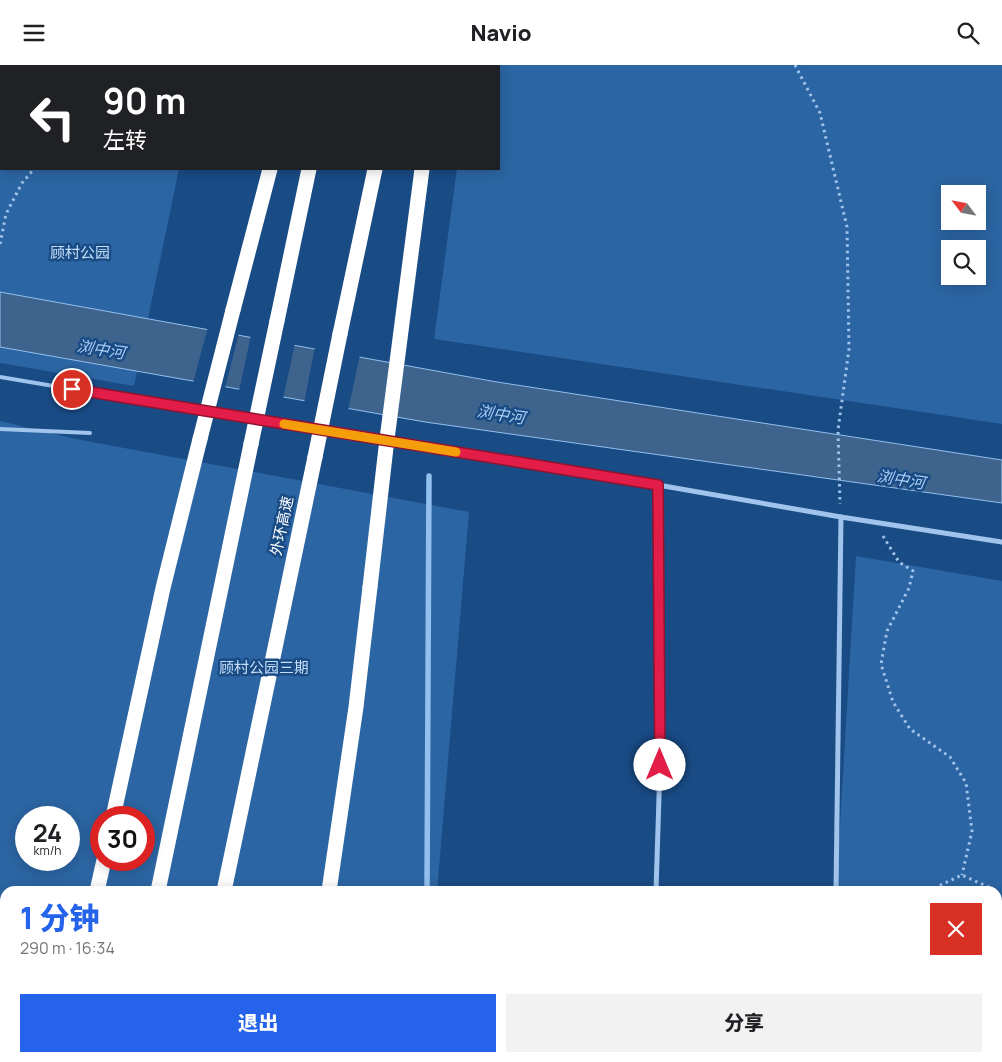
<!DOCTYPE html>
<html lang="zh">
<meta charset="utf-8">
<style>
:root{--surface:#fff;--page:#f2f2f2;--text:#202124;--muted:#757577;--accent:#2563eb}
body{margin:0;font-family:Manrope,"Noto Sans SC",sans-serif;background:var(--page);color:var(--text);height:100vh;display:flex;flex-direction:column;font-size:19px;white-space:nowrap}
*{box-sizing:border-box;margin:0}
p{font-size:16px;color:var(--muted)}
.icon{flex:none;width:28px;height:28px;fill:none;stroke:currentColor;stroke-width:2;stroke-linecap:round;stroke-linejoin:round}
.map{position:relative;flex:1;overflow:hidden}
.drawer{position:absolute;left:0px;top:821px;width:1002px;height:176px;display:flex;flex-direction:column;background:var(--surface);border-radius:15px 15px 0 0;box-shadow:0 2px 12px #0003}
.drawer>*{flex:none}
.hud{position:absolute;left:0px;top:0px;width:500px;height:105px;box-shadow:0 2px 12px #0003;background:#202124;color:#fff;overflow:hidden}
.needle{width:32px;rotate:302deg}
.tools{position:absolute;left:941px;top:120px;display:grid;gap:10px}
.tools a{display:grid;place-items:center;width:45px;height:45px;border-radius:0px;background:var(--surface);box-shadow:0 2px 12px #0003;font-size:25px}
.speed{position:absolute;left:15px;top:741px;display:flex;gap:10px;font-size:25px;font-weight:700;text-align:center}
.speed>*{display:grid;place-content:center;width:65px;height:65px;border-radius:50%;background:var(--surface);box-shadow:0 2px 12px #0003;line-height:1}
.speed small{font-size:12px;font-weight:400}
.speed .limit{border:8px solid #d22;background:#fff;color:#111}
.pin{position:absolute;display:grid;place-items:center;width:42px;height:42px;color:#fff;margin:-21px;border:2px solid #fff;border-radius:50%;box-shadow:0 1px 5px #0007}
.me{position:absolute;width:55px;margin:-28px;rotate:0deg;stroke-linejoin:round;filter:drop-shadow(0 0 4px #0008)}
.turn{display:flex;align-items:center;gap:18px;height:105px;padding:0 20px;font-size:22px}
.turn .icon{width:65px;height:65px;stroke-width:2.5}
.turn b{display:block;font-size:35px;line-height:42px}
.round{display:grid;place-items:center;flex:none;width:52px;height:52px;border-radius:0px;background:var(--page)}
.overview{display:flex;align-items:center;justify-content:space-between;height:85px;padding:0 20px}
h1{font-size:30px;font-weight:800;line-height:38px;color:var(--accent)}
.cta{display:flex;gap:10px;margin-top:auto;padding:10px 20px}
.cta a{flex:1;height:58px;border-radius:0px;background:var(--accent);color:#fff;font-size:20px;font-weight:800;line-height:58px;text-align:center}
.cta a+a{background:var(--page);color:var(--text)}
header{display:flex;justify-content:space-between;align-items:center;height:65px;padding:0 20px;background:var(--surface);font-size:22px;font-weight:800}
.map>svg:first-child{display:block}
.green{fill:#2c65a3;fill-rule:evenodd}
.water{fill:#3e648e;stroke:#92bfee}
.pier{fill:#194b85}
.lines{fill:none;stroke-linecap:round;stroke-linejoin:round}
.stream{stroke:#92bfee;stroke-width:5.5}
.path{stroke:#a0c4ec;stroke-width:3;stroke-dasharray:2.5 4;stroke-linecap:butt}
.lane{stroke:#a0c4ec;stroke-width:4}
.street{stroke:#a0c4ec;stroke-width:5}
.highway{stroke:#fff;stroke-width:15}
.highway-bridge{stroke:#fff;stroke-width:15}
.route-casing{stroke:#92132f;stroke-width:12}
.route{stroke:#e11d48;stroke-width:9}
.slow{stroke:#f59e0b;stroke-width:9}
.labels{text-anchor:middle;stroke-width:5;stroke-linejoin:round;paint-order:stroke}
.park-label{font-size:15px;fill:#c5def9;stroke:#194b85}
.street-label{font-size:15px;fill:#fff;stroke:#194b85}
.water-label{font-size:16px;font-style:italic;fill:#abcef4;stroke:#194b85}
</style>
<header><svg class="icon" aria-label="menu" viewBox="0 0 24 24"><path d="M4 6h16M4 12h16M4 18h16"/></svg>Navio<svg class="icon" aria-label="search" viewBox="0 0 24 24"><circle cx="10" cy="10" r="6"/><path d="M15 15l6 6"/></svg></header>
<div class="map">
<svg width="1002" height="997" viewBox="0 0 1002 997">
<rect width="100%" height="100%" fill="#194b85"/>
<g class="green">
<polygon points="0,0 201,0 1,1 1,104 179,104 134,321 0,298"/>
<path d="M471,0H1002V359L434,274L457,104H499V1H470ZM950,129H978V156H950ZM950,184H978V211H950Z"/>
<path d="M0,356L76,374L469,447L437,826H5V992L424,993L423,997H0ZM26,752H69V795H26ZM101,752H144V795H101Z"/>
<polygon points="856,491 1002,516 1002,997 826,997 827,992 998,992 998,826 836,826"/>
</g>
<polygon class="water" points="0,227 497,317 1002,395 1002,438 425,357 0,282"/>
<g class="pier">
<polygon points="208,262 239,268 225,323 193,318"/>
<polygon points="251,270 295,278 283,334 239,326"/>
<polygon points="315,282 360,290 348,346 304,338"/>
</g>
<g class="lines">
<g class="stream">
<polyline points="427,826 429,411"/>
<polyline points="427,997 427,992"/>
</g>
<g class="path">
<polyline points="49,0 49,1"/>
<polyline points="795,0 820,48 847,162 849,284 838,365 840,439"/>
<polyline points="194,1 194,0"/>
<polyline points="0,179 6,149 22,118 34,104"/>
<polyline points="883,471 899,497 913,506 909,523 887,566 881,599 893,637 910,664 950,692 966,718 972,766 962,810"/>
<polyline points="928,826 962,810 997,826"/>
</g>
<g class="lane">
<polyline points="0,312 202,346"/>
<polyline points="209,347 252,354"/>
<polyline points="259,355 316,364"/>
<polyline points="0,364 90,368"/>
<polyline points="323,365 383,375"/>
<polyline points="389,376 658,420"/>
</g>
<g class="street">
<polyline points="656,826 660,700 658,420 841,452 1002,477"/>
<polyline points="836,826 841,452"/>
<polyline points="839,992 840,997"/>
<polyline points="650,997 651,992"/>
</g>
<g class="highway">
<polyline points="330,1 330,0"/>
<polyline points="397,1 397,0"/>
<polyline points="436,1 436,0"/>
<polyline points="233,245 270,104"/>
<polyline points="277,256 309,104"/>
<polyline points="340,269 375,104"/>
<polyline points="387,374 422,104"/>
<polyline points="113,752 163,523 200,374"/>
<polyline points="97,826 104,795"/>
<polyline points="158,826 251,379"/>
<polyline points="224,826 315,392"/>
<polyline points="329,826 356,642 370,522"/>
<polyline points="302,992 304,997"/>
<polyline points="64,997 64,992"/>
<polyline points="134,997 134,992"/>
<polyline points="199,997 200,992"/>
</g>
<g class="highway-bridge">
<polyline points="200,374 233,245"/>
<polyline points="251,379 277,256"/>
<polyline points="315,392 340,269"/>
<polyline points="370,522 387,374"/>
</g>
</g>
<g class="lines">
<defs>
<polyline id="route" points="72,324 658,420 660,700"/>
</defs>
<use href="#route" class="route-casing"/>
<use href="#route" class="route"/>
<polyline class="slow" points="284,359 456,387"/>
</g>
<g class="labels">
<g class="park-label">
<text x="80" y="193">顾村公园</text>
<text x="264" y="608">顾村公园三期</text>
</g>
<g class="street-label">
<text transform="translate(282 461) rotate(-78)" y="5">外环高速</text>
</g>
<g class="water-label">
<text transform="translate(101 284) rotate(9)" y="6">浏中河</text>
<text transform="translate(501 349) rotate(9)" y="6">浏中河</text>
<text transform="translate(901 414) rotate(9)" y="6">浏中河</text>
</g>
</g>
</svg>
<div class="tools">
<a><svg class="needle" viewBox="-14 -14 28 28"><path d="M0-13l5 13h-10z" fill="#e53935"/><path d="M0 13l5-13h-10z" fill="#757577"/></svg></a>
<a><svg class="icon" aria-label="search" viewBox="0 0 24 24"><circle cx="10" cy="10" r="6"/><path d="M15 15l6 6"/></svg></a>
</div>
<div class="speed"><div>24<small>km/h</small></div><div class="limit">30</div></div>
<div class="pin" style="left:72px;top:324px;background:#d93025"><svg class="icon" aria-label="arrive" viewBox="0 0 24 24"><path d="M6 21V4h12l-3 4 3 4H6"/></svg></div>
<svg class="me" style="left:660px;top:700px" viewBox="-20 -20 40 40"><circle r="19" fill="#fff"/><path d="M0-13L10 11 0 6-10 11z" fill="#e11d48"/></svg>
<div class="hud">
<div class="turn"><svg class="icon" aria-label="left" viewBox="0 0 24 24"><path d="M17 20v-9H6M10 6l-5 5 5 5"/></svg><div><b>90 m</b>左转</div></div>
</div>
<section class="drawer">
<div class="overview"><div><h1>1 分钟</h1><p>290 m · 16:34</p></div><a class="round" style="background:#d93025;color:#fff"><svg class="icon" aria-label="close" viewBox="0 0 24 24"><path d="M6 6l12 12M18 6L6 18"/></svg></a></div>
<div class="cta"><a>退出</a><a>分享</a></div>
</section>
</div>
